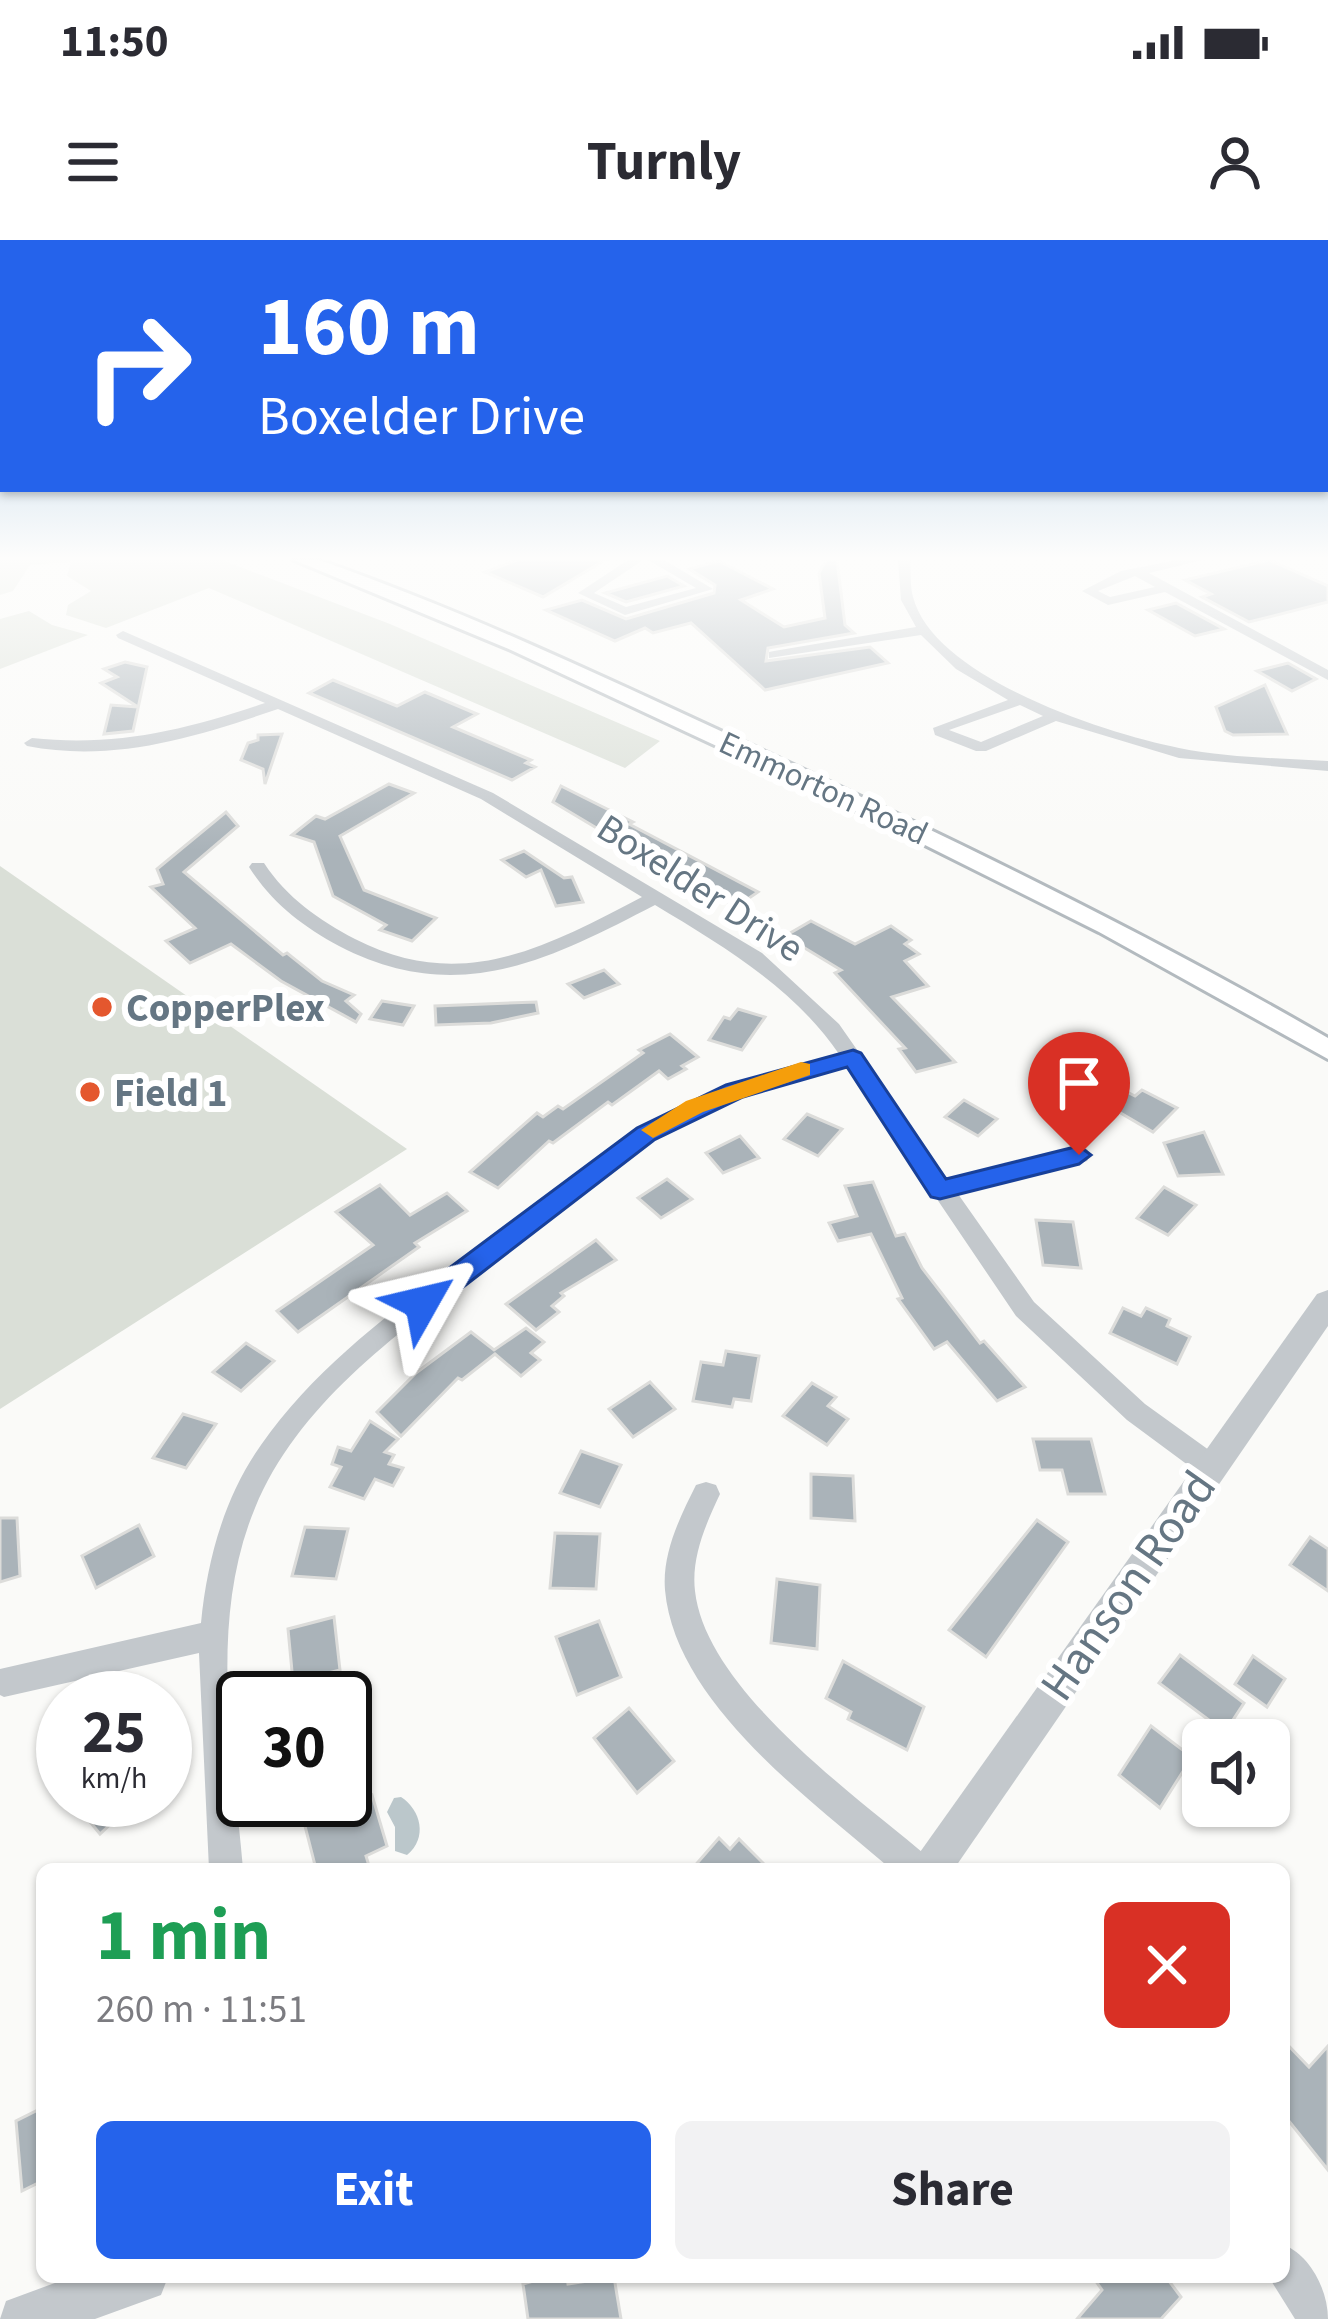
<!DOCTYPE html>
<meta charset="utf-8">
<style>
:root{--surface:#fff;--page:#f2f2f3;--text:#2b2b33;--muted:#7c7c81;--accent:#2563eb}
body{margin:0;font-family:"Source Sans 3",sans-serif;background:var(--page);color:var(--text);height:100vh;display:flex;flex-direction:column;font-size:45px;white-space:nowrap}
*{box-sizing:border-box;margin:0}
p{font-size:39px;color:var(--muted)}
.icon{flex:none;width:66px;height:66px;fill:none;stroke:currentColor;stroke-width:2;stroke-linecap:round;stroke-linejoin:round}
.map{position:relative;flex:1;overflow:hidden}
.side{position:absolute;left:36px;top:1623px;width:1254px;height:420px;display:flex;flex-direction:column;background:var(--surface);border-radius:18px;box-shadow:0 3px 9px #0004}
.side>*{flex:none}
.banner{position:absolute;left:0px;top:0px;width:1329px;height:252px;box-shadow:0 3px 9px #0004;background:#2563eb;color:#fff;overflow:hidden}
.buttons{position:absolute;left:1182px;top:1479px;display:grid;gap:24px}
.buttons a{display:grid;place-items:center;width:108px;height:108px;border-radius:18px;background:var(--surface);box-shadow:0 3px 9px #0004;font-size:60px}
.speed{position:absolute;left:36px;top:1431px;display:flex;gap:24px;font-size:60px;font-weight:700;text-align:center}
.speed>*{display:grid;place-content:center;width:156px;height:156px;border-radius:50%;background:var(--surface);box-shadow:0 3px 9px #0004;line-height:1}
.speed small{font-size:30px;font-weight:400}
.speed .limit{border:6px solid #111;border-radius:18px;background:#fff;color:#111}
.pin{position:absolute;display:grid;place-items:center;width:102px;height:102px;color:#fff;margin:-123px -51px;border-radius:50% 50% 50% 0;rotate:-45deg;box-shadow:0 0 12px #0007}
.pin .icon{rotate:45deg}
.me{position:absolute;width:132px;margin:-66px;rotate:53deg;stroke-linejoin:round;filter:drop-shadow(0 0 9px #0008)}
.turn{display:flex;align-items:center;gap:42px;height:252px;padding:0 60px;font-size:54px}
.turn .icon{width:156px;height:156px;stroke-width:2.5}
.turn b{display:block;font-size:84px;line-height:102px}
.round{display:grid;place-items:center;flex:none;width:126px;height:126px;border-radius:18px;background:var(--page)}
.overview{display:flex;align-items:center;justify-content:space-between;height:204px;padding:0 60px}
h1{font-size:72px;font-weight:700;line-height:90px;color:#1e9e55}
.cta{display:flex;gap:24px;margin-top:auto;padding:24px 60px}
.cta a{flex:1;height:138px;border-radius:18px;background:var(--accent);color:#fff;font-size:48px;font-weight:700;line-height:138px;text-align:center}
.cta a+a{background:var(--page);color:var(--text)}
.status{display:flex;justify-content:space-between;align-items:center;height:84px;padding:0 60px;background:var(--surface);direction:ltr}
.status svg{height:33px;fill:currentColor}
header{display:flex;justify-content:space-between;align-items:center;height:156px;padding:0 60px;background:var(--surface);font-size:54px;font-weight:700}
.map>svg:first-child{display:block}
.green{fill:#dadfd7}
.water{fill:#bbc7cb}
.building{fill:#aab3b9;stroke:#dcdcda;stroke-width:3}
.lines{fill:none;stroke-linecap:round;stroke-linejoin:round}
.secondary-casing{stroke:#b3babf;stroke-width:6}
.minor{fill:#c3c8cc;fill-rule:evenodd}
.tertiary{fill:#c3c8cc;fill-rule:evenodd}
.secondary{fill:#fff;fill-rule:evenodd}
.route{fill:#2563eb;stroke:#184099;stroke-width:3}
.slow{fill:#f59e0b}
.poi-dot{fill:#e4572e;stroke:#fff;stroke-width:4.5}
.labels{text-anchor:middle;stroke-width:12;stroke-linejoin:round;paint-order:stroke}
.far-street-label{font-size:33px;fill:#657683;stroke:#fff}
.street-label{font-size:39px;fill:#657683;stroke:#fff}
.poi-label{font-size:39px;font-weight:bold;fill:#657683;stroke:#fff;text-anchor:start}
.near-street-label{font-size:48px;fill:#657683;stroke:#fff}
</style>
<div class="status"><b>11:50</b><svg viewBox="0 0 49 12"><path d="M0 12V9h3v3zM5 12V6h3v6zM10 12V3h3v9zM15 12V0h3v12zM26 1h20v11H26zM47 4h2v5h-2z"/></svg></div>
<header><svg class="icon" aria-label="menu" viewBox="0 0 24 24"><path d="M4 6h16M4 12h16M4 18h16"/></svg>Turnly<svg class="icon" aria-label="person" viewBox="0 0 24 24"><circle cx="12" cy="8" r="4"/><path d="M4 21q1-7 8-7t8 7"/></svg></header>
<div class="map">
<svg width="1328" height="2079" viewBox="0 0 1328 2079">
<rect width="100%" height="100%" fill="#fafaf8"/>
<g class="green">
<polygon points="0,320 222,320 390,384 660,501 625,528 209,348 106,388 66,375 68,365 91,351 67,336 71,322 30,325 13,351 0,355"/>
<polygon points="29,371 52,385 88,395 0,429 0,379"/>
<polygon points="0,626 407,909 0,1169"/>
</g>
<path class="water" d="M401,1557C421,1570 428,1598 407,1615L395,1611V1587L387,1572L394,1558Z"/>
<g class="building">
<polygon points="517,320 605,320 543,357 485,332"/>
<polygon points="826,320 837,320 845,385 854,393 768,408 766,421 870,407 888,423 765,450 691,383 653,393 645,388 615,401 546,370 582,360 626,379 714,353 715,345 689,329 719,321 773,349 741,360 784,387 825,378 819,333"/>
<polygon points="1269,320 1328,346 1328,362 1249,382 1202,357 1211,354 1185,340"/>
<polygon points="667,336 684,346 626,362 605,353"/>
<polygon points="1176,363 1224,389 1195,396 1148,370"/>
<polygon points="125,422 147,427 133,491 104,494 111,465 138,467 101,443 117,437 104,429"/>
<polygon points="1288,423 1316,439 1292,451 1257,431"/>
<polygon points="333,440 397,466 425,452 477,474 453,487 531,520 526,523 535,527 512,540 309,453"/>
<polygon points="1265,445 1287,494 1233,495 1225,491 1216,467"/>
<polygon points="282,494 269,532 265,544 263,529 241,520 248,503 258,500 258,495"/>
<polygon points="389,544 414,553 340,596 364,650 436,678 412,701 380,690 386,685 333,656 314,602 292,595 316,576 325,579"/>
<polygon points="561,546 633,582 629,584 758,652 736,667 677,636 553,562"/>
<polygon points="226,572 238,586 184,632 283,715 287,713 322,741 354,755 346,761 361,774 356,782 281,741 231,704 190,723 166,701 195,688 151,647 163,644 157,629"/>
<polygon points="524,611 564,638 572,637 583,662 556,666 541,630 526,637 502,620"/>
<polygon points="811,681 855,704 891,686 911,700 905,704 919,714 905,721 928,746 892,757 955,822 916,832 899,809 905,808 835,733 841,730 785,696"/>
<polygon points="604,730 619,744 584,758 568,744"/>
<polygon points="382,761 414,766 403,785 370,779"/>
<polygon points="536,762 538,773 491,783 436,785 435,766"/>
<polygon points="738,769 765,777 742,810 709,800 724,777 730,779"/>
<polygon points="670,794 698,817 682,826 686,829 668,839 659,831 612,865 608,862 553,903 549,901 498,948 470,932 537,873 543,877 558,866 563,869 643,813 639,810"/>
<polygon points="1044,841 1088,841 1095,863 1051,863"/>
<polygon points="1123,850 1135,856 1142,850 1177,868 1153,892 1107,865"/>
<polygon points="964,860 997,879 978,896 945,877"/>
<polygon points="807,874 842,889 818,916 784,899"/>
<polygon points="1204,892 1223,934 1178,936 1164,903"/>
<polygon points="740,896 759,918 723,933 706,913"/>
<polygon points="667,939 692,959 661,978 638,958"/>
<polygon points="873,942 896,996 905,994 922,1028 980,1103 984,1101 1025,1147 997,1161 947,1102 934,1109 898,1059 902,1058 871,994 838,1001 829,983 857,976 845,946"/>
<polygon points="380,945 410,975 447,953 467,971 415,1003 419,1007 298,1092 277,1071 373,1005 336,972"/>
<polygon points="1164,947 1196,965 1168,995 1137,978"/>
<polygon points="1036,980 1073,982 1081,1028 1043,1025"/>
<polygon points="596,1000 616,1020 561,1053 564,1056 552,1066 559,1072 536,1090 506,1064"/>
<polygon points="1123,1068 1141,1076 1146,1068 1170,1079 1167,1086 1190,1097 1177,1124 1110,1093"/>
<polygon points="526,1088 544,1102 531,1113 540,1120 521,1136 495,1114 462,1140 458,1138 401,1196 377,1172 416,1133 471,1092 494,1110"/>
<polygon points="246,1103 274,1121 241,1151 213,1132"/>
<polygon points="726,1111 759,1116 751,1161 734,1159 732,1167 693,1161 701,1122 723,1125"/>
<polygon points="650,1142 675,1169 633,1197 609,1169"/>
<polygon points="812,1143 836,1157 828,1166 848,1179 827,1205 783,1176"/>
<polygon points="183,1174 216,1184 186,1228 153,1218"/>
<polygon points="370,1181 398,1199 385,1212 394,1215 389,1224 403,1228 393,1246 375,1239 364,1259 330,1247 341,1227 332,1224 338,1207 351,1211"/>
<polygon points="1033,1199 1091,1199 1105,1254 1068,1254 1062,1230 1040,1230"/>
<polygon points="581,1211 621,1225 600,1267 560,1253"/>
<polygon points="811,1234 853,1236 855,1281 811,1278"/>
<polygon points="0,1278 17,1278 20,1336 0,1342"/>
<polygon points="1037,1280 1068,1302 986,1417 949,1390"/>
<polygon points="139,1285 154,1316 96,1348 82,1316"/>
<polygon points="305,1287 348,1289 336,1339 292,1336"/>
<polygon points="555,1293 600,1294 596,1349 550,1348"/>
<polygon points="1310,1297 1328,1309 1328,1351 1290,1325"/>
<polygon points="777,1339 820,1345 817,1409 771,1403"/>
<polygon points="334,1377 340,1430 293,1442 288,1389"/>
<polygon points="599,1381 621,1437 577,1455 556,1397"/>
<polygon points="1180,1415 1244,1463 1225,1492 1159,1443"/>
<polygon points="1253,1416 1285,1439 1267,1467 1235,1444"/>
<polygon points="843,1421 924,1467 907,1510 848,1479 851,1472 826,1458"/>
<polygon points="629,1468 674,1521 637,1553 594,1498"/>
<polygon points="1151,1486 1192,1517 1160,1568 1119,1535"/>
<polygon points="353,1499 367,1558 372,1555 387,1606 366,1616 370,1629 316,1629 305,1586 345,1568 345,1500"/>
<polygon points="72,1560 136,1560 100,1594"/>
<polygon points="719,1598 730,1609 739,1599 769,1629 692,1629"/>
<polygon points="1284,1801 1309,1827 1328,1806 1328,1930 1284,1875"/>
<polygon points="42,1868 42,1941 22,1951 16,1881"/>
<polygon points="547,2037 567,2037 568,2044 614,2037 621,2079 528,2079 523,2044"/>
<polygon points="1093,2037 1166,2037 1181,2057 1161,2079 1077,2079 1102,2050"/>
</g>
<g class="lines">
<defs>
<path id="secondary" d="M294,320H319C468,372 610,440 753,506C948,597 1142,690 1328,798V819L1099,692L873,579L511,410Z"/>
</defs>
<use href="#secondary" class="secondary-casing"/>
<g class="minor">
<polygon points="628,320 643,320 594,353 626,367 696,348 648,320 664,320 713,349 625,375 578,353"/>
<path d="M898,320H910C911,332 910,346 913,357C934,438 1107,494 1179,508C1228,518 1279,518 1328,521V531L1179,518L1056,481L986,511H976L935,495L933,488L1008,460L956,429L921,395L769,418V412L774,411L916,387L901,360ZM1020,465L1043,476L981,502L949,490Z"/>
<path d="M1177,320H1203L1149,333L1328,430V440L1165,352L1108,365L1082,351L1121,331ZM1135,336L1155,347L1110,357L1098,351Z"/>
<path d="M123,391L493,553L762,713L839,784L948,940L1079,907L1087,909L1090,915L1087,921L958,954L1034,1062L1145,1164L1220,1218L1224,1226L1220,1234L1210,1238L1200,1234L1127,1180L1016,1076L847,826C791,839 735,854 684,882C627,912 579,955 529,994C430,1072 305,1147 255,1268C208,1381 233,1512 243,1629H209L199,1413L4,1457L0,1455V1429L201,1383C207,1321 224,1257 261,1205C326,1112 423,1050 512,982C562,944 611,902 667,872C721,844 780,828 839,814C793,747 723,706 655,665C547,721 457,767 339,706C302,686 272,663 249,627L252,623H264C287,658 319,680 355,699C462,754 546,707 642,657L481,559L278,469C196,497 114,523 27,506L24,503L32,498C116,507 186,490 265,463L118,398L116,395Z"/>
<path d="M706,1242L716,1245L720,1254C706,1284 691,1317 695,1351C706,1450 856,1556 928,1617L933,1629H891C811,1560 675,1463 665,1350C662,1313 680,1277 696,1245Z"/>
<path d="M1284,2005C1311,2016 1328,2051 1328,2079H1295L1270,2039L1284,2037Z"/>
</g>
<g class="tertiary">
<polygon points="1328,1050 1328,1086 954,1629 908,1629 1317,1054"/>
<polygon points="71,2037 168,2037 161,2055 95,2079 0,2079 6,2061"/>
</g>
<use href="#secondary" class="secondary"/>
</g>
<linearGradient id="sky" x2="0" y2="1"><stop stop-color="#96bcdc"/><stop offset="0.52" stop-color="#fdfdfc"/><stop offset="1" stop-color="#fdfdfc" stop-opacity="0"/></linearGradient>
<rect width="1328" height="611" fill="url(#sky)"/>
<polygon class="route" points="853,810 861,813 946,939 1079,906 1091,915 1079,924 940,959 931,957 847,827 743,857 654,900 432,1071 413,1071 409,1063 413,1055 637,888 726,845"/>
<polygon class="slow" points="801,822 810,824 810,835 703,872 653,898 641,890 686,861"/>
<g class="poi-dot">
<circle cx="102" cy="767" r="12"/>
<circle cx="90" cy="852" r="12"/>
</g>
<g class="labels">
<g class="far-street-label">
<text transform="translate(824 547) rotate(25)" y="12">Emmorton Road</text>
</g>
<g class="street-label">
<text transform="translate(701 647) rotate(33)" y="14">Boxelder Drive</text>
</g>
<g class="poi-label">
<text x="126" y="781">CopperPlex</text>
<text x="114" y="866">Field 1</text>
</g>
<g class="near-street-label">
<text transform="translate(1127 1345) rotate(-55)" y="17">Hanson Road</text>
</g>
</g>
</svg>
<div class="buttons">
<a><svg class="icon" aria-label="sound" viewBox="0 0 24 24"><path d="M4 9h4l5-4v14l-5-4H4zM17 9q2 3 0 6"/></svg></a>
</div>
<div class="speed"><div>25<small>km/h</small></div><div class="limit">30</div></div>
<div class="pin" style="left:1079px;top:915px;background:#d93025"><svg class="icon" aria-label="arrive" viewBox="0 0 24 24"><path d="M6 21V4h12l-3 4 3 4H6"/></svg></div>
<svg class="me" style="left:422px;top:1063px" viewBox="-20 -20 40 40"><path d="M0-17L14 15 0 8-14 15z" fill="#2563eb" stroke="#fff" stroke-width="4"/></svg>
<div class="banner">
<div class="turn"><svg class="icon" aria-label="right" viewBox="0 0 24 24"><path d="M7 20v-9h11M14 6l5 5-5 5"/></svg><div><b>160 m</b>Boxelder Drive</div></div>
</div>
<section class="side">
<div class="overview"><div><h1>1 min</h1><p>260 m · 11:51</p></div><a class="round" style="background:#d93025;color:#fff"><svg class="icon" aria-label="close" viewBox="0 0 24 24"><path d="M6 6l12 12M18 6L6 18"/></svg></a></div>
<div class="cta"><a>Exit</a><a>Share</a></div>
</section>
</div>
